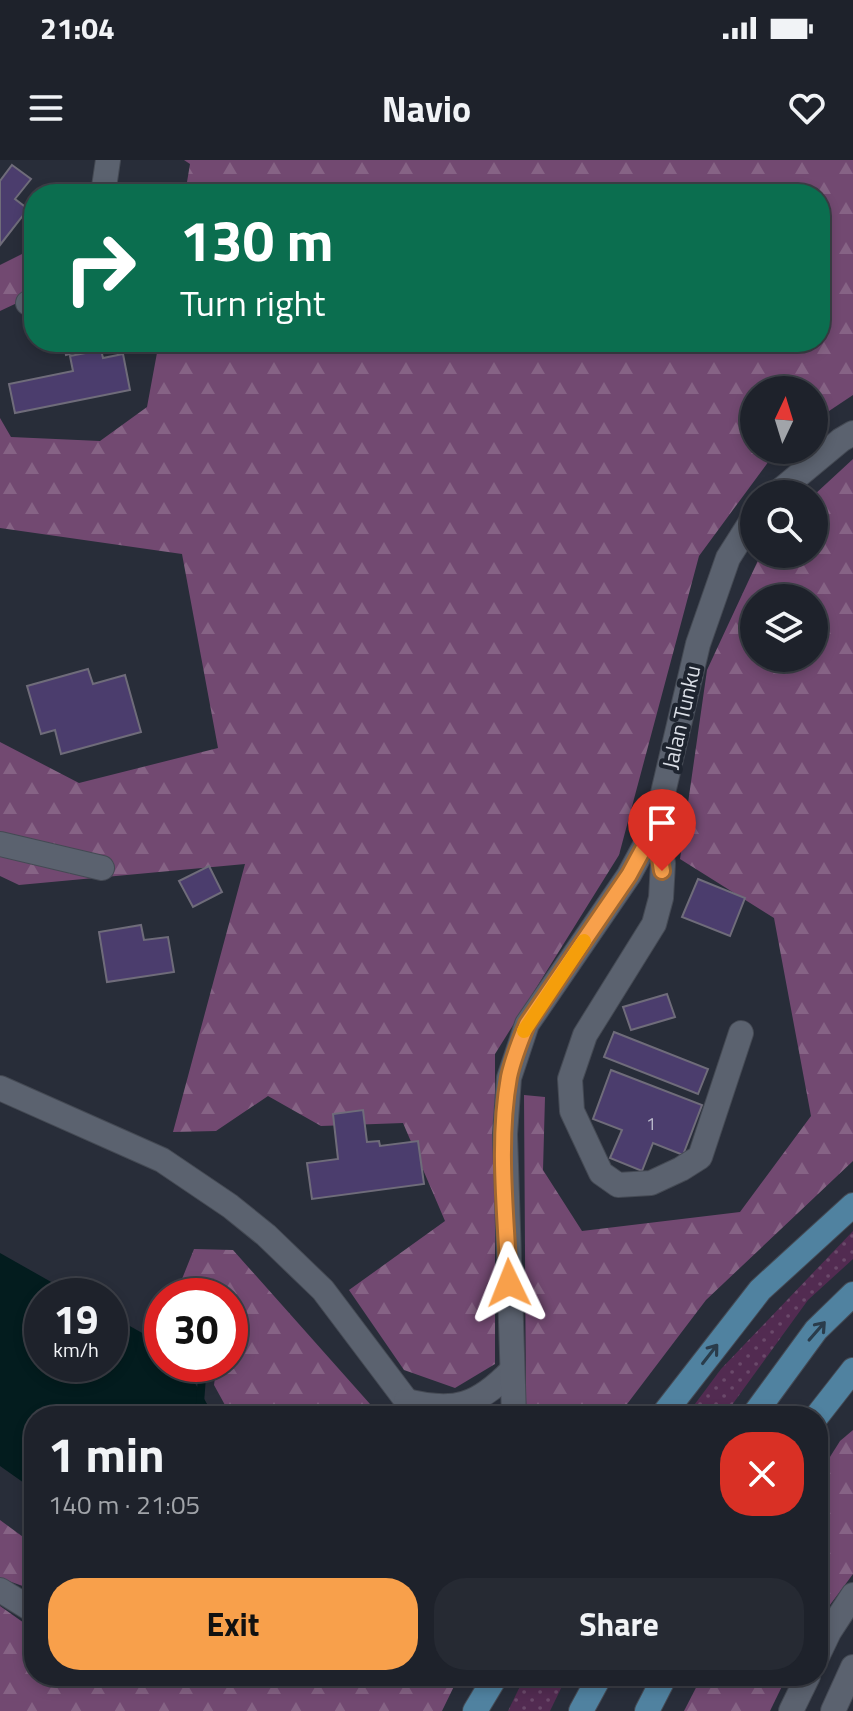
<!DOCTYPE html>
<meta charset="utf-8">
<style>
:root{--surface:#1e222b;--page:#262a33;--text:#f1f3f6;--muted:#a1a4a9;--line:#3c3f47;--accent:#f8a04b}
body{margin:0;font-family:"Titillium Web",sans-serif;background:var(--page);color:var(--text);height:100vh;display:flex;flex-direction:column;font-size:30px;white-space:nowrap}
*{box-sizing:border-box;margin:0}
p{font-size:26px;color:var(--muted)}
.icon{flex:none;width:44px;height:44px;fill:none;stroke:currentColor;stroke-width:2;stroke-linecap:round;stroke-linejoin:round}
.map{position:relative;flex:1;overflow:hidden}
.panel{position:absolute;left:24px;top:1246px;width:804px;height:280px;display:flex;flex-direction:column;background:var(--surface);border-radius:32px;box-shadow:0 4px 12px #0003,0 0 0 2px var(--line)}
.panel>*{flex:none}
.top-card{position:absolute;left:24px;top:24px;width:806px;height:168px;border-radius:32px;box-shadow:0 4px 12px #0003,0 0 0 2px var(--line);background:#0b6e4f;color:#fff;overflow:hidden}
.needle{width:52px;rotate:4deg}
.controls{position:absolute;left:740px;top:216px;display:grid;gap:16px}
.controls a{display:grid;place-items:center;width:88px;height:88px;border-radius:50%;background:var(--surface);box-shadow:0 4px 12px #0003,0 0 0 2px var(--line);font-size:40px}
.speed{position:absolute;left:24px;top:1118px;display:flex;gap:16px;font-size:40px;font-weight:700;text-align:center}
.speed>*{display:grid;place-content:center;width:104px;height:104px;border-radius:50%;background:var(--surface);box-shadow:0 4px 12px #0003,0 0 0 2px var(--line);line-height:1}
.speed small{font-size:20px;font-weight:400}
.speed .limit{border:12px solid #d22;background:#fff;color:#111}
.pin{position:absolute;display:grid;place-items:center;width:68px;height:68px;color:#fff;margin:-82px -34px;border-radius:50% 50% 50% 0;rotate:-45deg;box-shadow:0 0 8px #0007}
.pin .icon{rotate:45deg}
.me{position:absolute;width:88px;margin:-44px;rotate:358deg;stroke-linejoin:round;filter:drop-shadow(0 0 6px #0008)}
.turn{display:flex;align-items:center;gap:28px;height:168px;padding:0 24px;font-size:36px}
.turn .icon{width:104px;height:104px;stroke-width:2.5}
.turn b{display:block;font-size:56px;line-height:68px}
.round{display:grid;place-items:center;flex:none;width:84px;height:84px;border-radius:32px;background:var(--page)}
.head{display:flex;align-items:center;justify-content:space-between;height:136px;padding:0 24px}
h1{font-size:48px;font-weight:700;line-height:60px}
.button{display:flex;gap:16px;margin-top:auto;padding:16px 24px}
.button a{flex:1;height:92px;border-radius:32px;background:var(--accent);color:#111;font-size:32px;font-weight:700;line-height:92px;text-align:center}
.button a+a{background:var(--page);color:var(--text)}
.status{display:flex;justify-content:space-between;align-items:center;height:56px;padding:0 40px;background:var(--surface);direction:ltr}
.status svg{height:22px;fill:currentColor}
header{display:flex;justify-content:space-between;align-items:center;height:104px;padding:0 24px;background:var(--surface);font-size:36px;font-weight:700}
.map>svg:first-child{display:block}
.grass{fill:url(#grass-dots)}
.forest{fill:url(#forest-firs);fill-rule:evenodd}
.water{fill:#031c1e}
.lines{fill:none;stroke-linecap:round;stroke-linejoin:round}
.stream{stroke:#031c1e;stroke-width:8}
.building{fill:#4b3d6d;stroke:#6f6c7a;stroke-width:2}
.minor-casing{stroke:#454a54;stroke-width:26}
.major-casing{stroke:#454a54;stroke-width:26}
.minor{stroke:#5b626f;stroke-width:24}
.major{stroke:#5082a0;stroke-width:24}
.oneway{stroke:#2a3c4b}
.route-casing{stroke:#a16831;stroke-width:20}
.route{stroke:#f8a04b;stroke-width:14}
.slow{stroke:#f59e0b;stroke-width:14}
.labels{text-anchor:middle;stroke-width:8;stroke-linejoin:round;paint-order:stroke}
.number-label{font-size:18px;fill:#b7b6c8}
.street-label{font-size:22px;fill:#dbdfe7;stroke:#1e242f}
</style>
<div class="status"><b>21:04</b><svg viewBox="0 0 49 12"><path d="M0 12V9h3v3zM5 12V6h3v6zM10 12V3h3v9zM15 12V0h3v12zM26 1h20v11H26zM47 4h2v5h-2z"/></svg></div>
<header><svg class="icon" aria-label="menu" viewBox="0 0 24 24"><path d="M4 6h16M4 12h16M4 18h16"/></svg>Navio<svg class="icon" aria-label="heart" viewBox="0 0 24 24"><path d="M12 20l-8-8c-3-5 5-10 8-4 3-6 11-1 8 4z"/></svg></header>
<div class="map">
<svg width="853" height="1551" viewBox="0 0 853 1551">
<defs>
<pattern id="grass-dots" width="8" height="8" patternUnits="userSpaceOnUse" patternTransform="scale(2)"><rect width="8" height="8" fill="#522b51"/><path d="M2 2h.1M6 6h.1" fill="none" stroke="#6a496a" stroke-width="1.8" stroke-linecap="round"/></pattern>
<pattern id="forest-firs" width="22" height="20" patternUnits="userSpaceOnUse" patternTransform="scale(2)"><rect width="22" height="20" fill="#724971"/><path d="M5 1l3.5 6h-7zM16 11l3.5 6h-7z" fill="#866385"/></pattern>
</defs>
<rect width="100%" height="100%" fill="#282d39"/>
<g class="grass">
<polygon points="853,1071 853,1099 808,1140 724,1256 686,1256 721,1209"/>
<polygon points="525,1516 567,1516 550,1551 508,1551"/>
</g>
<g class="forest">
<polygon points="184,0 853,0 853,235 814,261 814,230 754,230 754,290 777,290 699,396 619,695 495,894 495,1204 455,1228 404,1210 349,1130 445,1061 403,963 321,966 268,936 216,971 173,972 245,704 19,725 0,716 0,582 79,623 218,588 182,394 0,368 0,258 11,277 100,281 147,247 159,182 820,182 820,34 185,34 190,4"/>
<polygon points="34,88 34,135 0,151 0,105"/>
<path d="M853,299V1001L706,1140L618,1256H529L526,1245L524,935L545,937L543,1010L582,1071L740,1052L811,956L774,758L680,699L707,510L761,394H814V335ZM754,438H814V498H754Z"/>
<polygon points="194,1089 233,1090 370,1244 355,1256 231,1256 214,1225 217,1204 230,1204 230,1136 185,1136 178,1129"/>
<polygon points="853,1270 853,1414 818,1461 818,1316 840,1281"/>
<polygon points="0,1360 34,1385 34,1430 0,1418"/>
<polygon points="0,1446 34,1470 34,1516 99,1516 116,1528 134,1516 459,1516 442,1551 0,1551"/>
<polygon points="702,1516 787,1516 770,1551 684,1551"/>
</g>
<polygon class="water" points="0,1093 76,1136 42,1136 42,1204 110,1204 110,1155 162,1184 162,1204 184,1204 214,1256 34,1256 34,1330 0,1306"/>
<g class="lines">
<polyline class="stream" points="199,1256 203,1204"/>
</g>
<g class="building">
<polygon points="12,5 31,19 15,39 28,49 0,85 0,21"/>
<polygon points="63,182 97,182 98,186 66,195"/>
<polygon points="101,190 103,198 123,194 130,230 15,253 9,224 73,211 70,196"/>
<polygon points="88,509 93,524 125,515 141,572 61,594 55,570 41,574 27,526"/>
<polygon points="209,706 222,732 193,747 179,721"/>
<polygon points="698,719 745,738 730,776 682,757"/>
<polygon points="141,765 144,780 168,777 174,812 107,822 99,772"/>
<polygon points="667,834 675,857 631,870 623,847"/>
<polygon points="614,872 708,909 698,934 604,897"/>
<polygon points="611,910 702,945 683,995 653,983 642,1011 610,998 622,970 593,959"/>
<polygon points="363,950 367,982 379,981 380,986 418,981 424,1024 312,1039 307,1003 338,999 333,954"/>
</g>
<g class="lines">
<defs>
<g id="minor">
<polyline points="103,34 108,0"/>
<polyline points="28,143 34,139"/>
<polyline points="776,334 841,280 853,273"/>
<polyline points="655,667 663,703 661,738 654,764 585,875 570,919 572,951 601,1013 618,1025 651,1023 681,1009 700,997 741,873"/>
<polyline points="0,684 102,708"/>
<polyline points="0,928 162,1000 230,1046 266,1075 323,1130 418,1256"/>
<path d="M406,1241C455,1253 477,1246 512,1210"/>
<polyline points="514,1256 505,974 509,918 527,864 629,715 655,667 698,484 728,398 754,357"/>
<polyline points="0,1430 34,1451"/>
<polyline points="818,1495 829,1472 853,1435"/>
<polyline points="791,1551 808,1516"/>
<polyline points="833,1551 853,1507"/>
</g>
<g id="major">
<polyline points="662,1256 760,1130 853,1045"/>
<polyline points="753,1256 816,1170 853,1134"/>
<polyline points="817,1256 853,1210"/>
<polyline points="475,1551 496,1516"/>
<polyline points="581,1551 600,1516"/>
<polyline points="647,1551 665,1516"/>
</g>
</defs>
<use href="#minor" class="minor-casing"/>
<use href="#major" class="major-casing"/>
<use href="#minor" class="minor"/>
<use href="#major" class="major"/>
</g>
<defs><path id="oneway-shaft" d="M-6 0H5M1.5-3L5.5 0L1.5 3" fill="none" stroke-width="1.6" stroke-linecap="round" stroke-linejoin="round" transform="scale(2)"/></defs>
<g class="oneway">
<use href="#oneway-shaft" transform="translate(817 1171) rotate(-49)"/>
<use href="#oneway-shaft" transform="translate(710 1194) rotate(-52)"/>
</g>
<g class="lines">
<defs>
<path id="route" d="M509,1123C506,1056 497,983 509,917C513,898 520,881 527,864L629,715L655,667L662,711"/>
</defs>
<use href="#route" class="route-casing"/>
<use href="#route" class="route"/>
<polyline class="slow" points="524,871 584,781"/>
</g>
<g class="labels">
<g class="number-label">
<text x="651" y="970">1</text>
</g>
<g class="street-label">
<text transform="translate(681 557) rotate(-77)" y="8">Jalan Tunku</text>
</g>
</g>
</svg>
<div class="controls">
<a><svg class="needle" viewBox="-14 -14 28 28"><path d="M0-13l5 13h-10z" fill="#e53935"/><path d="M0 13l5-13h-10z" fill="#a1a4a9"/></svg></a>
<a><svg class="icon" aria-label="search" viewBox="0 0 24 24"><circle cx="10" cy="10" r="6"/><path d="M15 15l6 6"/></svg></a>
<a><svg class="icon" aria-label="layers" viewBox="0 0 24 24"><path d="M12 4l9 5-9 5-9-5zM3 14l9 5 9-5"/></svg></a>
</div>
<div class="speed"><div>19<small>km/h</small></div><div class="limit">30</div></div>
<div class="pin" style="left:662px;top:711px;background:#d93025"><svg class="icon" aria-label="arrive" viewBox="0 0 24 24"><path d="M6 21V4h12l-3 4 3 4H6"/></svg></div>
<svg class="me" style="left:509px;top:1123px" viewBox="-20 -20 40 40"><path d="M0-17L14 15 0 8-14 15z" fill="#f8a04b" stroke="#fff" stroke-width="4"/></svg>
<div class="top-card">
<div class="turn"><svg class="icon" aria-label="right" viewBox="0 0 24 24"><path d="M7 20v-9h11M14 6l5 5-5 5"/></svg><div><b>130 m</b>Turn right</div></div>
</div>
<section class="panel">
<div class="head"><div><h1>1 min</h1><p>140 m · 21:05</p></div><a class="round" style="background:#d93025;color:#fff"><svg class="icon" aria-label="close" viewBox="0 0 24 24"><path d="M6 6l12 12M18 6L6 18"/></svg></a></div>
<div class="button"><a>Exit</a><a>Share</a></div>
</section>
</div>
